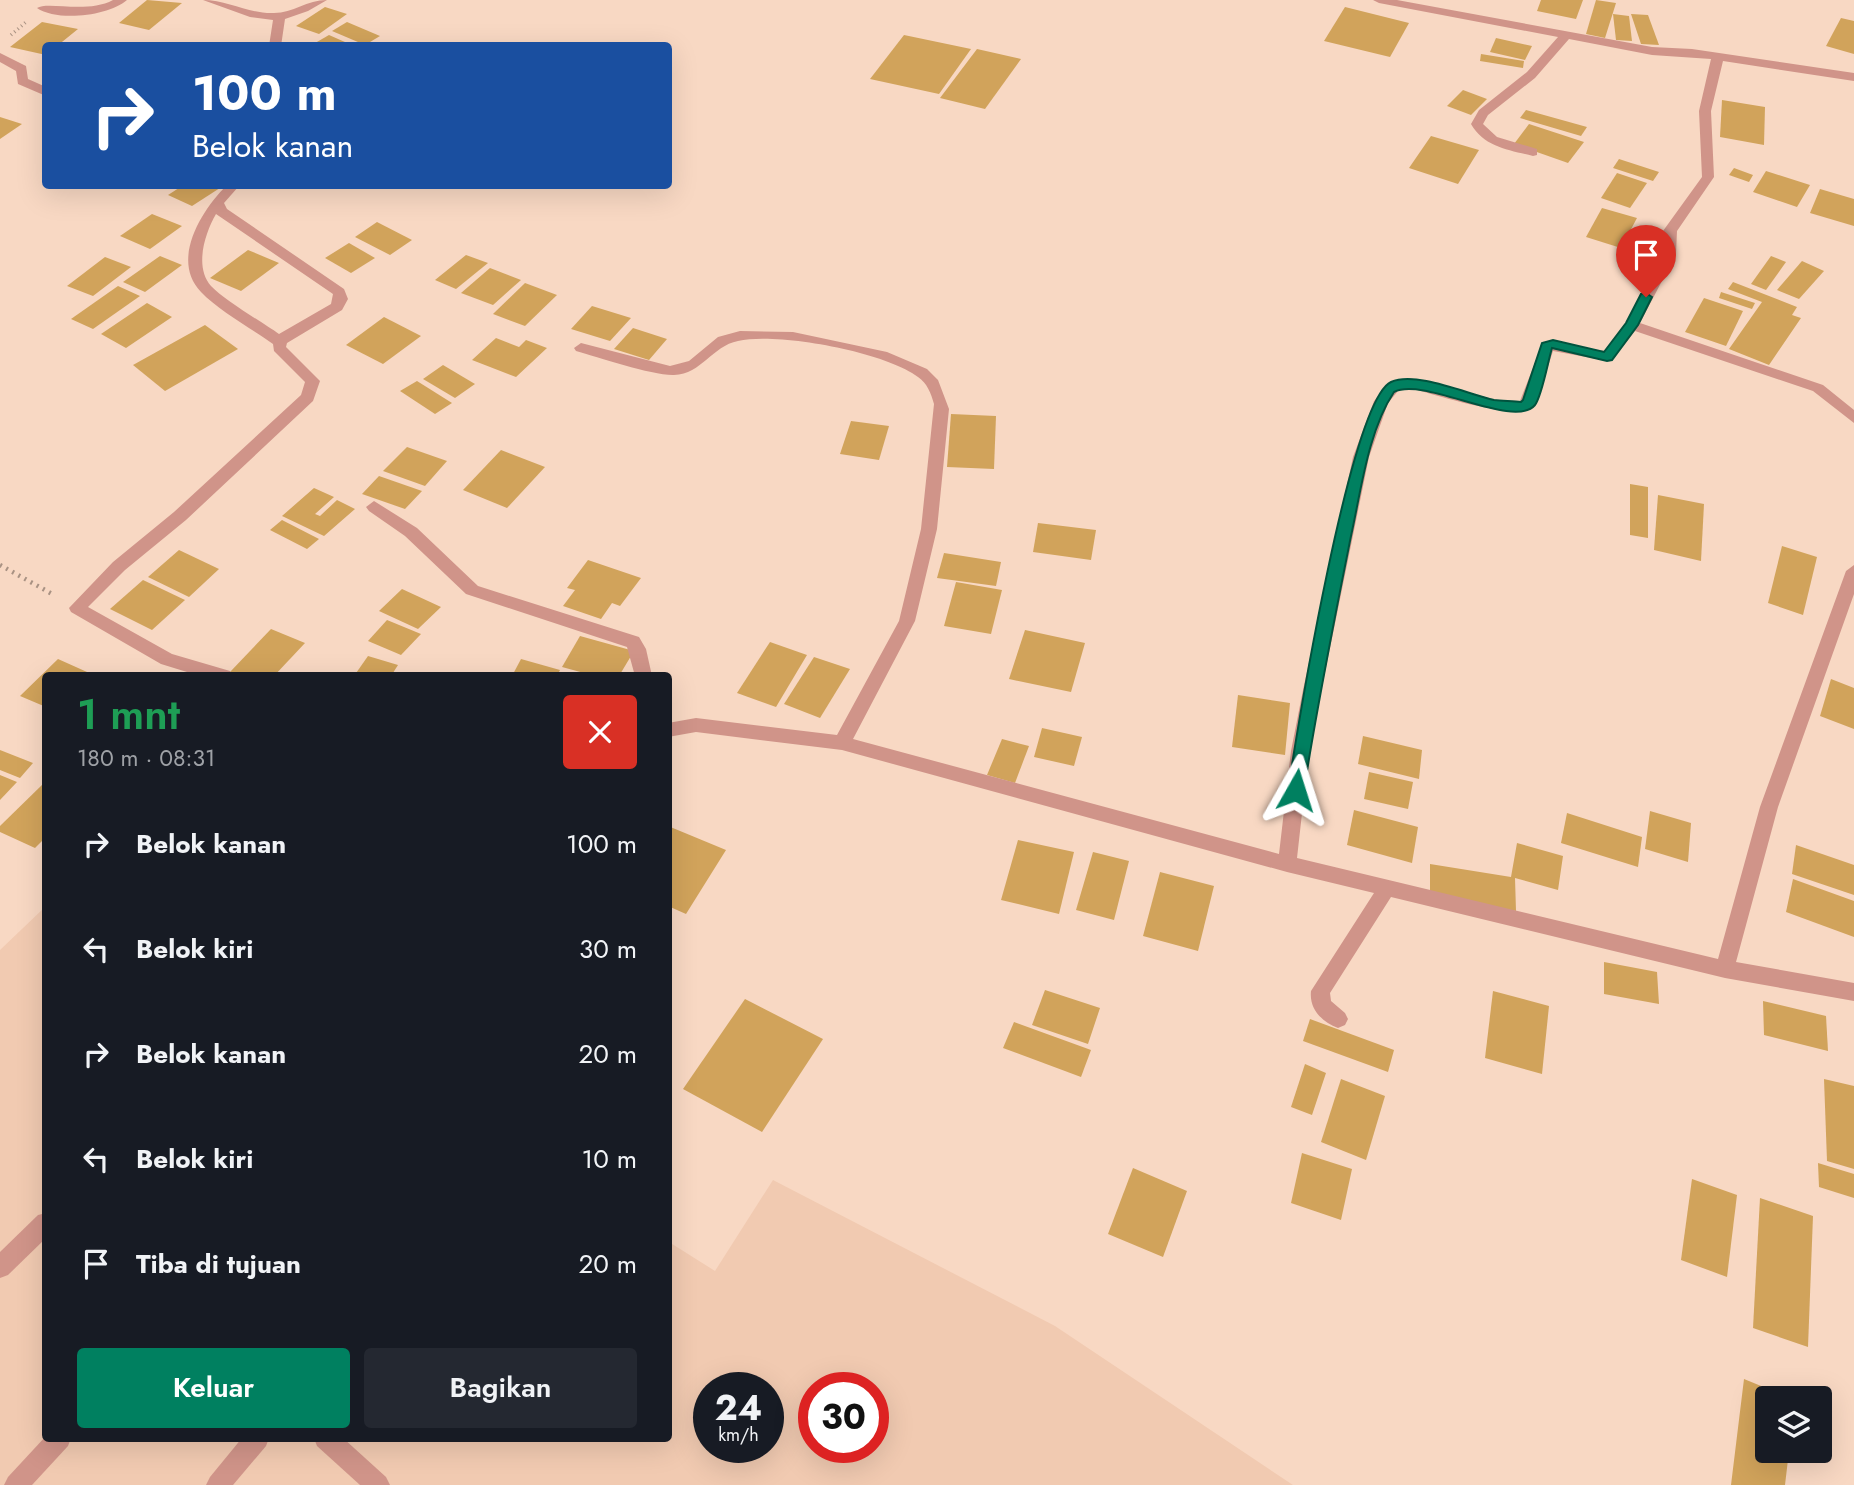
<!DOCTYPE html>
<html lang="id">
<meta charset="utf-8">
<style>
:root{--surface:#171b24;--page:#242831;--text:#f1f3f6;--muted:#9ea1a6;--accent:#008060}
body{margin:0;font-family:Jost,sans-serif;background:var(--page);color:var(--text);height:100vh;display:flex;flex-direction:column;font-size:26px;white-space:nowrap}
*{box-sizing:border-box;margin:0}
p{font-size:23px;color:var(--muted)}
.icon{flex:none;width:38px;height:38px;fill:none;stroke:currentColor;stroke-width:2;stroke-linecap:round;stroke-linejoin:round}
.map{position:relative;flex:1;overflow:hidden}
.side{position:absolute;left:42px;top:672px;width:630px;height:770px;display:flex;flex-direction:column;background:var(--surface);border-radius:7px;box-shadow:0 7px 28px #0002}
.side>*{flex:none}
.banner{position:absolute;left:42px;top:42px;width:630px;height:147px;border-radius:7px;box-shadow:0 7px 28px #0002;background:#1a4fa0;color:#fff;overflow:hidden}
.buttons{position:absolute;left:1755px;top:1386px;display:grid;gap:14px}
.buttons a{display:grid;place-items:center;width:77px;height:77px;border-radius:7px;background:var(--surface);box-shadow:0 7px 28px #0002;font-size:35px}
.speed{position:absolute;left:693px;top:1372px;display:flex;gap:14px;font-size:35px;font-weight:700;text-align:center}
.speed>*{display:grid;place-content:center;width:91px;height:91px;border-radius:50%;background:var(--surface);box-shadow:0 7px 28px #0002;line-height:1}
.speed small{font-size:18px;font-weight:400}
.speed .limit{border:10px solid #d22;background:#fff;color:#111}
.pin{position:absolute;display:grid;place-items:center;width:60px;height:60px;color:#fff;margin:-72px -30px;border-radius:50% 50% 50% 0;rotate:-45deg;box-shadow:0 0 7px #0007}
.pin .icon{rotate:45deg}
.me{position:absolute;width:77px;margin:-38px;rotate:6deg;stroke-linejoin:round;filter:drop-shadow(0 0 5px #0008)}
.turn{display:flex;align-items:center;gap:24px;height:147px;padding:0 35px;font-size:32px}
.turn .icon{width:91px;height:91px;stroke-width:2.5}
.turn b{display:block;font-size:49px;line-height:60px}
.round{display:grid;place-items:center;flex:none;width:74px;height:74px;border-radius:7px;background:var(--page)}
.summary{display:flex;align-items:center;justify-content:space-between;height:119px;padding:0 35px}
h1{font-size:42px;font-weight:600;line-height:52px;color:#1e9e55}
.button{display:flex;gap:14px;margin-top:auto;padding:14px 35px}
.button a{flex:1;height:80px;border-radius:7px;background:var(--accent);color:#fff;font-size:28px;font-weight:600;line-height:80px;text-align:center}
.button a+a{background:var(--page);color:var(--text)}
ul{padding:0;list-style:none}
li{display:flex;align-items:center;gap:21px;height:105px;padding:0 35px}
li div{flex:1}
li b{display:block;font-size:26px}
li em{font-style:normal}
.map>svg:first-child{display:block}
.built{fill:#f1cab1;fill-rule:evenodd}
.building{fill:#d1a35b}
.lines{fill:none;stroke-linecap:round;stroke-linejoin:round}
.path-far1{stroke:#a99283;stroke-width:3.5;stroke-dasharray:1 3.5;stroke-linecap:butt}
.path{stroke:#a99283;stroke-width:4.5;stroke-dasharray:2 5;stroke-linecap:butt}
.service{fill:#d09489;fill-rule:evenodd}
.minor{fill:#d09489;fill-rule:evenodd}
.route{fill:#008060;stroke:#00533e;stroke-width:2}
</style>
<div class="map">
<svg width="1854" height="1485" viewBox="0 0 1854 1485">
<rect width="100%" height="100%" fill="#f8d8c3"/>
<path class="built" d="M45,907L46,1438H668L669,1242L715,1271L773,1180L1055,1326L1293,1485H0V950ZM709,1388H768V1447H709ZM814,1388H873V1447H814Z"/>
<g class="building">
<polygon points="147,0 182,3 149,30 119,23"/>
<polygon points="1541,0 1583,0 1576,19 1537,11"/>
<polygon points="1596,0 1616,3 1605,38 1586,34"/>
<polygon points="325,7 347,14 319,34 296,26"/>
<polygon points="1345,7 1409,23 1390,57 1324,41"/>
<polygon points="1613,14 1629,16 1632,41 1616,40"/>
<polygon points="1631,14 1648,15 1659,45 1641,44"/>
<polygon points="1841,18 1854,21 1854,54 1826,46"/>
<polygon points="42,22 78,29 57,46 46,46 46,55 10,47"/>
<polygon points="347,22 380,36 365,45 332,31"/>
<polygon points="329,35 354,46 310,46"/>
<polygon points="904,35 971,49 939,94 870,79"/>
<polygon points="1496,38 1532,46 1525,60 1490,52"/>
<polygon points="977,49 1021,59 985,109 940,98"/>
<polygon points="1481,54 1524,61 1523,68 1480,61"/>
<polygon points="1463,90 1487,99 1471,115 1447,106"/>
<polygon points="1722,100 1765,107 1764,145 1720,137"/>
<polygon points="1526,110 1587,127 1581,136 1520,118"/>
<polygon points="0,117 22,124 0,139"/>
<polygon points="1529,124 1584,142 1568,163 1514,144"/>
<polygon points="1431,136 1479,150 1458,184 1409,168"/>
<polygon points="1619,159 1659,172 1653,181 1613,168"/>
<polygon points="1734,168 1753,175 1749,182 1729,175"/>
<polygon points="1766,171 1810,185 1797,207 1753,192"/>
<polygon points="1617,173 1647,183 1630,208 1601,198"/>
<polygon points="182,186 223,186 192,206 168,195"/>
<polygon points="1820,189 1854,199 1854,226 1810,213"/>
<polygon points="1602,208 1637,218 1621,248 1586,237"/>
<polygon points="152,214 182,226 150,249 120,236"/>
<polygon points="377,222 412,240 390,255 355,237"/>
<polygon points="349,243 375,258 351,273 325,258"/>
<polygon points="248,250 279,263 241,291 210,278"/>
<polygon points="466,255 488,263 456,289 435,280"/>
<polygon points="160,256 182,265 145,292 123,282"/>
<polygon points="1771,256 1786,262 1766,290 1751,284"/>
<polygon points="105,257 131,267 93,296 67,286"/>
<polygon points="1802,261 1824,271 1799,299 1777,290"/>
<polygon points="490,268 521,280 493,305 461,293"/>
<polygon points="1733,282 1797,307 1792,315 1801,318 1769,365 1729,349 1762,302 1728,289"/>
<polygon points="525,283 557,295 525,326 493,314"/>
<polygon points="118,286 140,296 93,329 71,319"/>
<polygon points="1721,292 1755,303 1752,309 1719,298"/>
<polygon points="1704,298 1743,311 1726,346 1685,332"/>
<polygon points="147,303 172,317 126,348 101,334"/>
<polygon points="592,306 631,318 610,341 571,329"/>
<polygon points="384,317 421,336 383,364 346,345"/>
<polygon points="205,325 238,349 165,391 133,365"/>
<polygon points="633,328 667,339 649,360 614,349"/>
<polygon points="496,338 519,347 526,340 547,348 516,377 472,360"/>
<polygon points="443,365 475,384 455,398 423,379"/>
<polygon points="417,381 452,403 435,414 400,391"/>
<polygon points="951,414 996,416 994,469 947,467"/>
<polygon points="851,421 889,426 879,460 840,454"/>
<polygon points="407,447 447,461 425,486 383,471"/>
<polygon points="501,450 545,467 507,508 463,490"/>
<polygon points="379,476 422,491 405,509 362,494"/>
<polygon points="1630,484 1648,487 1648,538 1630,535"/>
<polygon points="314,488 334,497 315,514 320,516 337,500 355,509 324,536 282,516"/>
<polygon points="1658,495 1704,504 1701,561 1654,550"/>
<polygon points="282,520 319,539 307,549 270,530"/>
<polygon points="1038,523 1096,530 1091,560 1033,552"/>
<polygon points="1782,546 1817,557 1803,615 1768,603"/>
<polygon points="179,550 219,569 189,597 148,577"/>
<polygon points="944,553 1001,562 996,586 937,578"/>
<polygon points="588,560 641,578 620,606 612,603 601,619 563,606 575,590 567,588"/>
<polygon points="143,580 185,600 152,630 110,609"/>
<polygon points="956,582 1002,590 991,634 944,626"/>
<polygon points="402,589 441,607 418,629 379,611"/>
<polygon points="387,620 421,634 401,655 368,641"/>
<polygon points="271,629 305,643 274,676 238,676 230,672"/>
<polygon points="1025,630 1085,643 1071,692 1009,679"/>
<polygon points="580,636 634,651 619,676 595,676 562,667"/>
<polygon points="770,642 807,655 776,707 737,693"/>
<polygon points="368,656 398,665 391,676 354,676"/>
<polygon points="814,657 850,669 820,718 784,704"/>
<polygon points="58,659 96,676 46,676 46,707 20,696"/>
<polygon points="521,659 560,670 557,676 512,676"/>
<polygon points="1831,679 1854,688 1854,729 1820,716"/>
<polygon points="1238,695 1290,703 1285,755 1232,747"/>
<polygon points="1042,728 1082,737 1074,766 1034,757"/>
<polygon points="1363,736 1422,750 1419,779 1358,764"/>
<polygon points="1002,739 1029,746 1015,783 987,775"/>
<polygon points="0,750 33,763 20,778 0,770"/>
<polygon points="1369,772 1413,782 1408,809 1364,799"/>
<polygon points="0,775 17,782 0,800"/>
<polygon points="44,783 46,837 35,848 0,832 0,826"/>
<polygon points="1354,810 1418,827 1412,863 1347,845"/>
<polygon points="1650,811 1691,823 1688,862 1645,849"/>
<polygon points="1567,813 1642,837 1638,867 1561,843"/>
<polygon points="668,826 726,850 686,914 668,906"/>
<polygon points="1018,840 1074,852 1059,914 1001,900"/>
<polygon points="1517,843 1563,856 1558,890 1515,878 1516,911 1430,897 1430,864 1511,877"/>
<polygon points="1796,845 1854,865 1854,895 1792,874"/>
<polygon points="1093,852 1129,861 1114,920 1076,910"/>
<polygon points="1160,872 1214,886 1198,951 1143,936"/>
<polygon points="1793,879 1854,901 1854,937 1786,912"/>
<polygon points="1604,962 1657,972 1659,1004 1604,994"/>
<polygon points="1045,990 1100,1008 1088,1044 1032,1025"/>
<polygon points="1493,991 1549,1006 1542,1074 1485,1058"/>
<polygon points="745,999 823,1039 762,1132 683,1089"/>
<polygon points="1763,1001 1826,1016 1828,1051 1764,1035"/>
<polygon points="1310,1019 1394,1050 1388,1072 1303,1041"/>
<polygon points="1014,1022 1091,1050 1081,1077 1003,1048"/>
<polygon points="1305,1064 1326,1073 1312,1115 1291,1107"/>
<polygon points="1341,1079 1385,1096 1366,1160 1321,1142"/>
<polygon points="1824,1079 1854,1086 1854,1169 1827,1161"/>
<polygon points="1302,1153 1352,1169 1341,1220 1291,1203"/>
<polygon points="1818,1163 1854,1174 1854,1198 1819,1187"/>
<polygon points="1133,1168 1187,1191 1163,1257 1108,1234"/>
<polygon points="1692,1179 1737,1195 1727,1277 1681,1260"/>
<polygon points="1760,1198 1813,1216 1808,1347 1753,1328"/>
<polygon points="1744,1379 1790,1398 1768,1398 1768,1451 1789,1451 1785,1485 1731,1485"/>
</g>
<g class="lines">
<polyline class="path-far1" points="11,35 26,22"/>
<polyline class="path" points="0,565 54,595"/>
<g class="service">
<polygon points="242,1438 269,1438 266,1446 233,1485 206,1485 210,1477"/>
<polygon points="314,1438 343,1438 386,1477 390,1485 360,1485 317,1446"/>
</g>
<g class="minor">
<path d="M113,0H127C109,16 57,22 37,8C48,1 87,14 113,0Z"/>
<path d="M203,0C228,0 249,14 274,13C293,13 307,0 327,0L308,11L285,19L281,46H269L273,20L250,17Z"/>
<path d="M1373,0H1397L1652,47L1692,49L1854,73V81L1723,61L1711,111L1714,177L1677,231L1676,254L1640,323L1823,385L1854,410V423L1813,391L1635,331L1613,359L1608,361L1553,351L1536,403C1519,424 1435,394 1410,388L1398,391L1388,403L1369,457L1309,751L1297,858L1718,959L1760,807L1846,571L1854,565V594L1778,807L1736,962L1854,983V1001L1725,978L1391,897L1330,993L1331,1001L1345,1013L1348,1019L1345,1025L1338,1028C1322,1022 1309,1009 1311,991L1374,893L1287,872L842,750L696,732L668,737V723L696,718L837,735L899,621L921,529L934,404C931,393 927,383 918,377C885,352 778,332 738,341C712,346 702,374 674,375C654,376 598,357 576,351L574,348L581,343L670,366L689,361L718,337L740,331L793,332L887,352L927,369L938,380L949,409L937,529L915,621L853,739L1279,854L1291,751L1303,690L1353,457L1374,401L1388,384L1410,378L1497,400L1520,401L1543,342L1605,351L1626,323L1657,265L1662,254L1663,231L1702,177L1699,111L1711,59L1652,55L1569,39L1535,78L1488,115L1483,124L1497,137L1537,149V155L1533,156C1509,150 1484,147 1471,124L1479,110L1527,72L1558,37L1379,3Z"/>
<polygon points="0,53 26,66 28,79 46,87 46,96 18,84 16,71 0,62"/>
<path d="M226,186H239L224,203L227,209L344,289L348,299L342,310L287,343L286,347L320,381L313,401L186,520L125,570L88,607L172,654L230,671L232,676H200L161,664L71,612L69,608L113,562L174,512L301,395L305,382L274,351L273,344C252,329 218,310 201,292C170,260 202,210 226,186ZM216,214L333,294L331,304L279,334C262,322 224,300 211,286C194,267 205,233 216,214Z"/>
<polygon points="374,501 417,528 478,586 639,637 646,649 652,676 635,676 627,647 466,594 405,536 369,511 366,507"/>
<polygon points="46,1213 46,1238 8,1275 0,1278 0,1252 38,1215"/>
<polygon points="46,1436 71,1438 68,1446 32,1485 4,1485 8,1477"/>
</g>
</g>
<path class="route" d="M1646,293L1652,297L1638,325L1612,360L1607,361L1552,348C1548,361 1542,396 1535,405C1514,430 1424,376 1394,392C1368,431 1361,491 1351,536C1334,621 1317,705 1304,790L1302,795H1290L1288,790C1297,732 1350,401 1391,382C1416,371 1467,394 1494,400C1503,401 1512,401 1521,402L1523,400L1542,343L1553,340L1604,352L1626,323L1641,294Z"/>
</svg>
<div class="buttons">
<a><svg class="icon" aria-label="layers" viewBox="0 0 24 24"><path d="M12 4l9 5-9 5-9-5zM3 14l9 5 9-5"/></svg></a>
</div>
<div class="speed"><div>24<small>km/h</small></div><div class="limit">30</div></div>
<div class="pin" style="left:1646px;top:297px;background:#d93025"><svg class="icon" aria-label="arrive" viewBox="0 0 24 24"><path d="M6 21V4h12l-3 4 3 4H6"/></svg></div>
<svg class="me" style="left:1296px;top:790px" viewBox="-20 -20 40 40"><path d="M0-17L14 15 0 8-14 15z" fill="#008060" stroke="#fff" stroke-width="4"/></svg>
<div class="banner">
<div class="turn"><svg class="icon" aria-label="right" viewBox="0 0 24 24"><path d="M7 20v-9h11M14 6l5 5-5 5"/></svg><div><b>100 m</b>Belok kanan</div></div>
</div>
<section class="side">
<div class="summary"><div><h1>1 mnt</h1><p>180 m · 08:31</p></div><a class="round" style="background:#d93025;color:#fff"><svg class="icon" aria-label="close" viewBox="0 0 24 24"><path d="M6 6l12 12M18 6L6 18"/></svg></a></div>
<ul>
<li><svg class="icon" aria-label="right" viewBox="0 0 24 24"><path d="M7 20v-9h11M14 6l5 5-5 5"/></svg><div><b>Belok kanan</b></div><em>100 m</em></li>
<li><svg class="icon" aria-label="left" viewBox="0 0 24 24"><path d="M17 20v-9H6M10 6l-5 5 5 5"/></svg><div><b>Belok kiri</b></div><em>30 m</em></li>
<li><svg class="icon" aria-label="right" viewBox="0 0 24 24"><path d="M7 20v-9h11M14 6l5 5-5 5"/></svg><div><b>Belok kanan</b></div><em>20 m</em></li>
<li><svg class="icon" aria-label="left" viewBox="0 0 24 24"><path d="M17 20v-9H6M10 6l-5 5 5 5"/></svg><div><b>Belok kiri</b></div><em>10 m</em></li>
<li><svg class="icon" aria-label="arrive" viewBox="0 0 24 24"><path d="M6 21V4h12l-3 4 3 4H6"/></svg><div><b>Tiba di tujuan</b></div><em>20 m</em></li>
</ul>
<div class="button"><a>Keluar</a><a>Bagikan</a></div>
</section>
</div>
